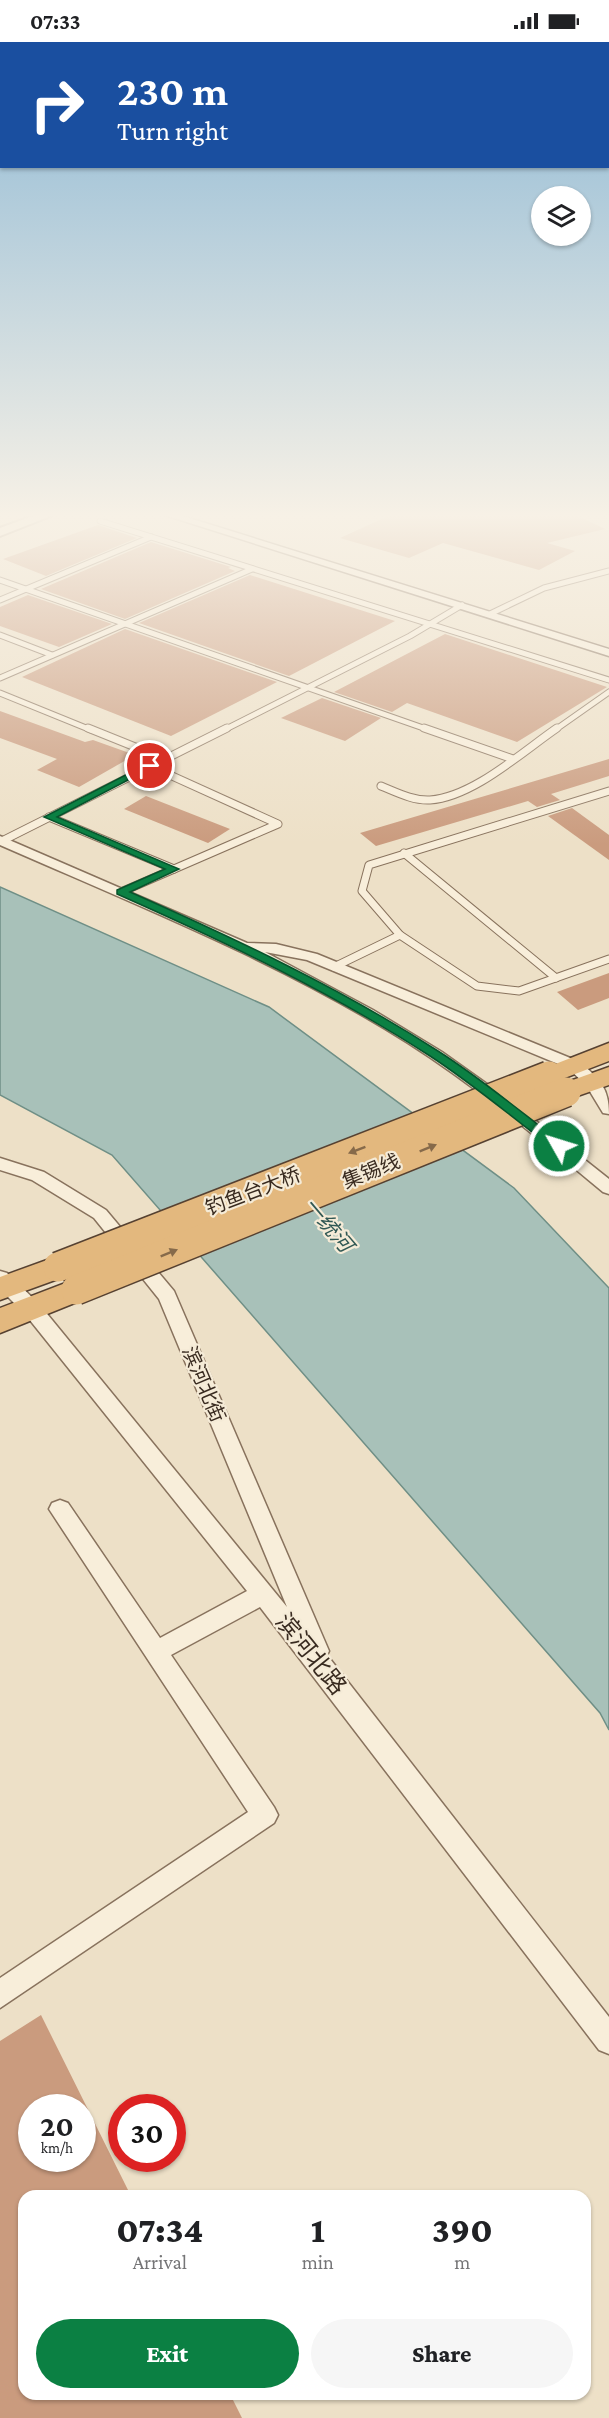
<!DOCTYPE html>
<meta charset="utf-8">
<style>
:root{--surface:#fff;--page:#f6f6f6;--text:#202124;--muted:#757577;--accent:#0b8043}
body{margin:0;font-family:"Crimson Pro","Noto Sans SC",serif;background:var(--page);color:var(--text);height:100vh;display:flex;flex-direction:column;font-size:22px;white-space:nowrap}
*{box-sizing:border-box;margin:0}
p{font-size:20px;color:var(--muted)}
.icon{flex:none;width:33px;height:33px;fill:none;stroke:currentColor;stroke-width:2;stroke-linecap:round;stroke-linejoin:round}
.map{position:relative;flex:1;overflow:hidden}
.panel{position:absolute;left:18px;top:2148px;width:573px;height:210px;display:flex;flex-direction:column;background:var(--surface);border-radius:18px;box-shadow:0 2px 4px #0004}
.panel>*{flex:none}
.guide{position:absolute;left:0px;top:0px;width:609px;height:126px;box-shadow:0 2px 4px #0004;background:#1a4fa0;color:#fff;overflow:hidden}
.fabs{position:absolute;left:531px;top:144px;display:grid;gap:12px}
.fabs a{display:grid;place-items:center;width:60px;height:60px;border-radius:50%;background:var(--surface);box-shadow:0 2px 4px #0004;font-size:30px}
.speed{position:absolute;left:18px;top:2052px;display:flex;gap:12px;font-size:30px;font-weight:700;text-align:center}
.speed>*{display:grid;place-content:center;width:78px;height:78px;border-radius:50%;background:var(--surface);box-shadow:0 2px 4px #0004;line-height:1}
.speed small{font-size:15px;font-weight:400}
.speed .limit{border:9px solid #d22;background:#fff;color:#111}
.pin{position:absolute;display:grid;place-items:center;width:51px;height:51px;color:#fff;margin:-26px;border:3px solid #fff;border-radius:50%;box-shadow:0 2px 6px #0007}
.me{position:absolute;width:66px;margin:-33px;rotate:309deg;stroke-linejoin:round;filter:drop-shadow(0 0 4px #0008)}
.turn{display:flex;align-items:center;gap:21px;height:126px;padding:0 18px;font-size:27px}
.turn .icon{width:78px;height:78px;stroke-width:2.5}
.turn b{display:block;font-size:42px;line-height:51px}
.eta{display:flex;justify-content:space-evenly;align-items:center;height:102px;text-align:center}
.eta b{font-size:36px;font-weight:800;line-height:42px}
.button{display:flex;gap:12px;margin-top:auto;padding:12px 18px}
.button a{flex:1;height:69px;border-radius:36px;background:var(--accent);color:#fff;font-size:24px;font-weight:800;line-height:69px;text-align:center}
.button a+a{background:var(--page);color:var(--text)}
.status{display:flex;justify-content:space-between;align-items:center;height:42px;padding:0 30px;background:var(--surface);direction:ltr}
.status svg{height:16px;fill:currentColor}
.map>svg:first-child{display:block}
.water{fill:#a8c1b9;stroke:#6f8f86;stroke-width:1.5}
.building{fill:#ca9b7e;fill-rule:evenodd}
.lines{fill:none;stroke-linecap:round;stroke-linejoin:round}
.service-far1-casing{stroke:#88725d;stroke-width:7}
.service-casing{stroke:#88725d;stroke-width:9}
.minor-casing{stroke:#88725d;stroke-width:3}
.tertiary-casing{stroke:#88725d;stroke-width:4}
.trunk-casing{stroke:#564131;stroke-width:3}
.service-far1{stroke:#f8eeda;stroke-width:5}
.service{stroke:#f8eeda;stroke-width:7}
.minor{fill:#f8eeda;fill-rule:evenodd}
.tertiary{fill:#f8eeda;fill-rule:evenodd}
.trunk{fill:#e3b87e;fill-rule:evenodd}
.trunk-bridge-casing{stroke:#564131;stroke-width:32;stroke-linecap:butt}
.trunk-bridge{stroke:#e3b87e;stroke-width:29}
.oneway{fill:#866a4a}
.route{fill:#0b8043;stroke:#07532c;stroke-width:1.5}
.labels{text-anchor:middle;stroke-width:4.5;stroke-linejoin:round;paint-order:stroke}
.street-label{font-size:20px;fill:#392b20;stroke:#f5ebd7}
.water-label{font-size:21px;font-style:italic;fill:#305854;stroke:#f5ebd7}
.near-street-label{font-size:24px;fill:#392b20;stroke:#f5ebd7}
</style>
<div class="status"><b>07:33</b><svg viewBox="0 0 49 12"><path d="M0 12V9h3v3zM5 12V6h3v6zM10 12V3h3v9zM15 12V0h3v12zM26 1h20v11H26zM47 4h2v5h-2z"/></svg></div>
<div class="map">
<svg width="609" height="2376" viewBox="0 0 609 2376">
<rect width="100%" height="100%" fill="#ede0c7"/>
<polygon class="water" points="0,845 269,965 514,1146 609,1246 609,1688 600,1671 112,1113 0,1053"/>
<g class="building">
<polygon points="397,470 570,470 605,487 547,501 575,509 539,528 443,501 409,516 340,496"/>
<polygon points="98,483 137,496 46,534 3,517"/>
<polygon points="151,500 231,525 228,526 235,529 125,577 41,547"/>
<polygon points="250,533 395,579 289,634 139,581"/>
<polygon points="28,553 112,582 59,605 0,584 0,565"/>
<polygon points="125,587 277,640 171,694 22,635"/>
<polygon points="445,592 607,645 517,700 407,661 392,670 334,650"/>
<polygon points="322,656 381,676 345,699 281,676"/>
<polygon points="0,669 85,700 93,698 135,713 79,745 37,728 57,717 0,696"/>
<polygon points="609,717 609,734 551,752 560,758 537,765 528,759 376,804 360,791"/>
<polygon points="146,754 230,787 208,801 124,767"/>
<polygon points="572,766 609,793 609,818 548,774"/>
<polygon points="609,931 609,956 578,968 557,950"/>
<path d="M41,1973L131,2154H24V2352H230L242,2376H0V1999ZM32,2066H82V2116H32Z"/>
</g>
<g class="lines">
<defs>
<g id="service-far1">
<polyline points="100,479 609,638"/>
<polyline points="0,538 429,688"/>
<polyline points="0,558 151,495"/>
<polyline points="490,572 544,546 609,529"/>
<polyline points="0,593 52,613"/>
<polyline points="0,636 252,527"/>
<polyline points="0,651 91,688"/>
<polyline points="224,688 410,594 462,563"/>
<polyline points="555,688 609,650"/>
</g>
<g id="service">
<polyline points="88,686 165,717"/>
<polyline points="424,686 513,717"/>
<path d="M381,744C396,750 413,759 430,758C473,755 522,710 557,686"/>
<polyline points="49,775 174,827"/>
<polyline points="2,799 227,686"/>
<polyline points="404,811 556,936"/>
<polyline points="121,850 278,782 150,724"/>
<polyline points="400,893 362,849 369,823 609,749"/>
<polyline points="334,925 400,893 477,944 519,949 609,917"/>
</g>
<g id="minor">
<polygon points="155,470 170,470 609,607 609,614"/>
<path d="M0,794L247,901L276,902L317,912L580,1020C599,1037 609,1045 609,1072L603,1071L586,1043L568,1026L307,918L265,910L373,968L442,1010L508,1057L609,1137V1152L603,1150C540,1098 477,1045 408,1001C280,920 139,864 0,803Z"/>
<polygon points="0,1116 44,1130 106,1168 174,1249 329,1609 327,1613 609,1975 609,2012 599,2008 260,1565 171,1613 274,1765 278,1773 274,1781 0,1966 0,1936 248,1770 49,1467 52,1461 60,1458 68,1461 160,1596 247,1549 25,1272 0,1247 0,1229 7,1231 39,1262 287,1565 159,1257 94,1176 32,1138 0,1128"/>
</g>
<polygon id="tertiary" points="44,470 61,470 0,494 0,486"/>
<g id="trunk">
<polygon points="609,1001 609,1019 549,1042 540,1040 536,1034 540,1028"/>
<polygon points="609,1025 609,1043 566,1058 556,1056 552,1050 556,1044"/>
<polygon points="58,1214 69,1217 73,1225 69,1233 0,1258 0,1235"/>
<polygon points="76,1237 87,1240 92,1248 87,1256 0,1291 0,1266"/>
</g>
</defs>
<use href="#service-far1" class="service-far1-casing"/>
<use href="#service" class="service-casing"/>
<use href="#minor" class="minor-casing"/>
<use href="#tertiary" class="tertiary-casing"/>
<use href="#trunk" class="trunk-casing"/>
<use href="#service-far1" class="service-far1"/>
<use href="#service" class="service"/>
<use href="#minor" class="minor"/>
<use href="#tertiary" class="tertiary"/>
<use href="#trunk" class="trunk"/>
<defs>
<g id="trunk-bridge">
<polyline points="58,1225 549,1034"/>
<polyline points="76,1248 566,1050"/>
</g>
</defs>
<use href="#trunk-bridge" class="trunk-bridge-casing"/>
<use href="#trunk-bridge" class="trunk-bridge"/>
</g>
<defs><path id="oneway-solid" d="M-6-.8H1V-3.2L6.5 0L1 3.2V.8H-6Z" transform="scale(1.5)"/></defs>
<g class="oneway">
<use href="#oneway-solid" transform="translate(428 1106) rotate(-22)"/>
<use href="#oneway-solid" transform="translate(357 1108) rotate(159)"/>
<use href="#oneway-solid" transform="translate(169 1211) rotate(-22)"/>
</g>
<linearGradient id="sky" x2="0" y2="1"><stop stop-color="#8eb9d5"/><stop offset="0.59" stop-color="#f7f1e6"/><stop offset="1" stop-color="#f7f1e6" stop-opacity="0"/></linearGradient>
<rect width="609" height="803" fill="url(#sky)"/>
<path class="route" d="M147,722L155,724L57,775L179,827L130,850C236,897 340,946 438,1009C482,1037 522,1071 563,1102V1107H554C513,1076 473,1042 430,1014C331,950 225,900 117,852V848L165,827L44,775Z"/>
<g class="labels">
<g class="street-label">
<text transform="translate(371 1129) rotate(-22)" y="7">集锡线</text>
<text transform="translate(253 1149) rotate(-21)" y="7">钓鱼台大桥</text>
<text transform="translate(204 1342) rotate(67)" y="7">滨河北街</text>
</g>
<g class="water-label">
<text transform="translate(328 1183) rotate(50)" y="7">一统河</text>
</g>
<g class="near-street-label">
<text transform="translate(311 1612) rotate(51)" y="8">滨河北路</text>
</g>
</g>
</svg>
<div class="fabs">
<a><svg class="icon" aria-label="layers" viewBox="0 0 24 24"><path d="M12 4l9 5-9 5-9-5zM3 14l9 5 9-5"/></svg></a>
</div>
<div class="speed"><div>20<small>km/h</small></div><div class="limit">30</div></div>
<div class="pin" style="left:150px;top:724px;background:#d93025"><svg class="icon" aria-label="arrive" viewBox="0 0 24 24"><path d="M6 21V4h12l-3 4 3 4H6"/></svg></div>
<svg class="me" style="left:559px;top:1104px" viewBox="-20 -20 40 40"><circle r="17" fill="#0b8043" stroke="#fff" stroke-width="3"/><path d="M0-11L8 9 0 5-8 9z" fill="#fff"/></svg>
<div class="guide">
<div class="turn"><svg class="icon" aria-label="right" viewBox="0 0 24 24"><path d="M7 20v-9h11M14 6l5 5-5 5"/></svg><div><b>230 m</b>Turn right</div></div>
</div>
<section class="panel">
<div class="eta">
<div><b>07:34</b><p>Arrival</p></div>
<div><b>1</b><p>min</p></div>
<div><b>390</b><p>m</p></div>
</div>
<div class="button"><a>Exit</a><a>Share</a></div>
</section>
</div>
